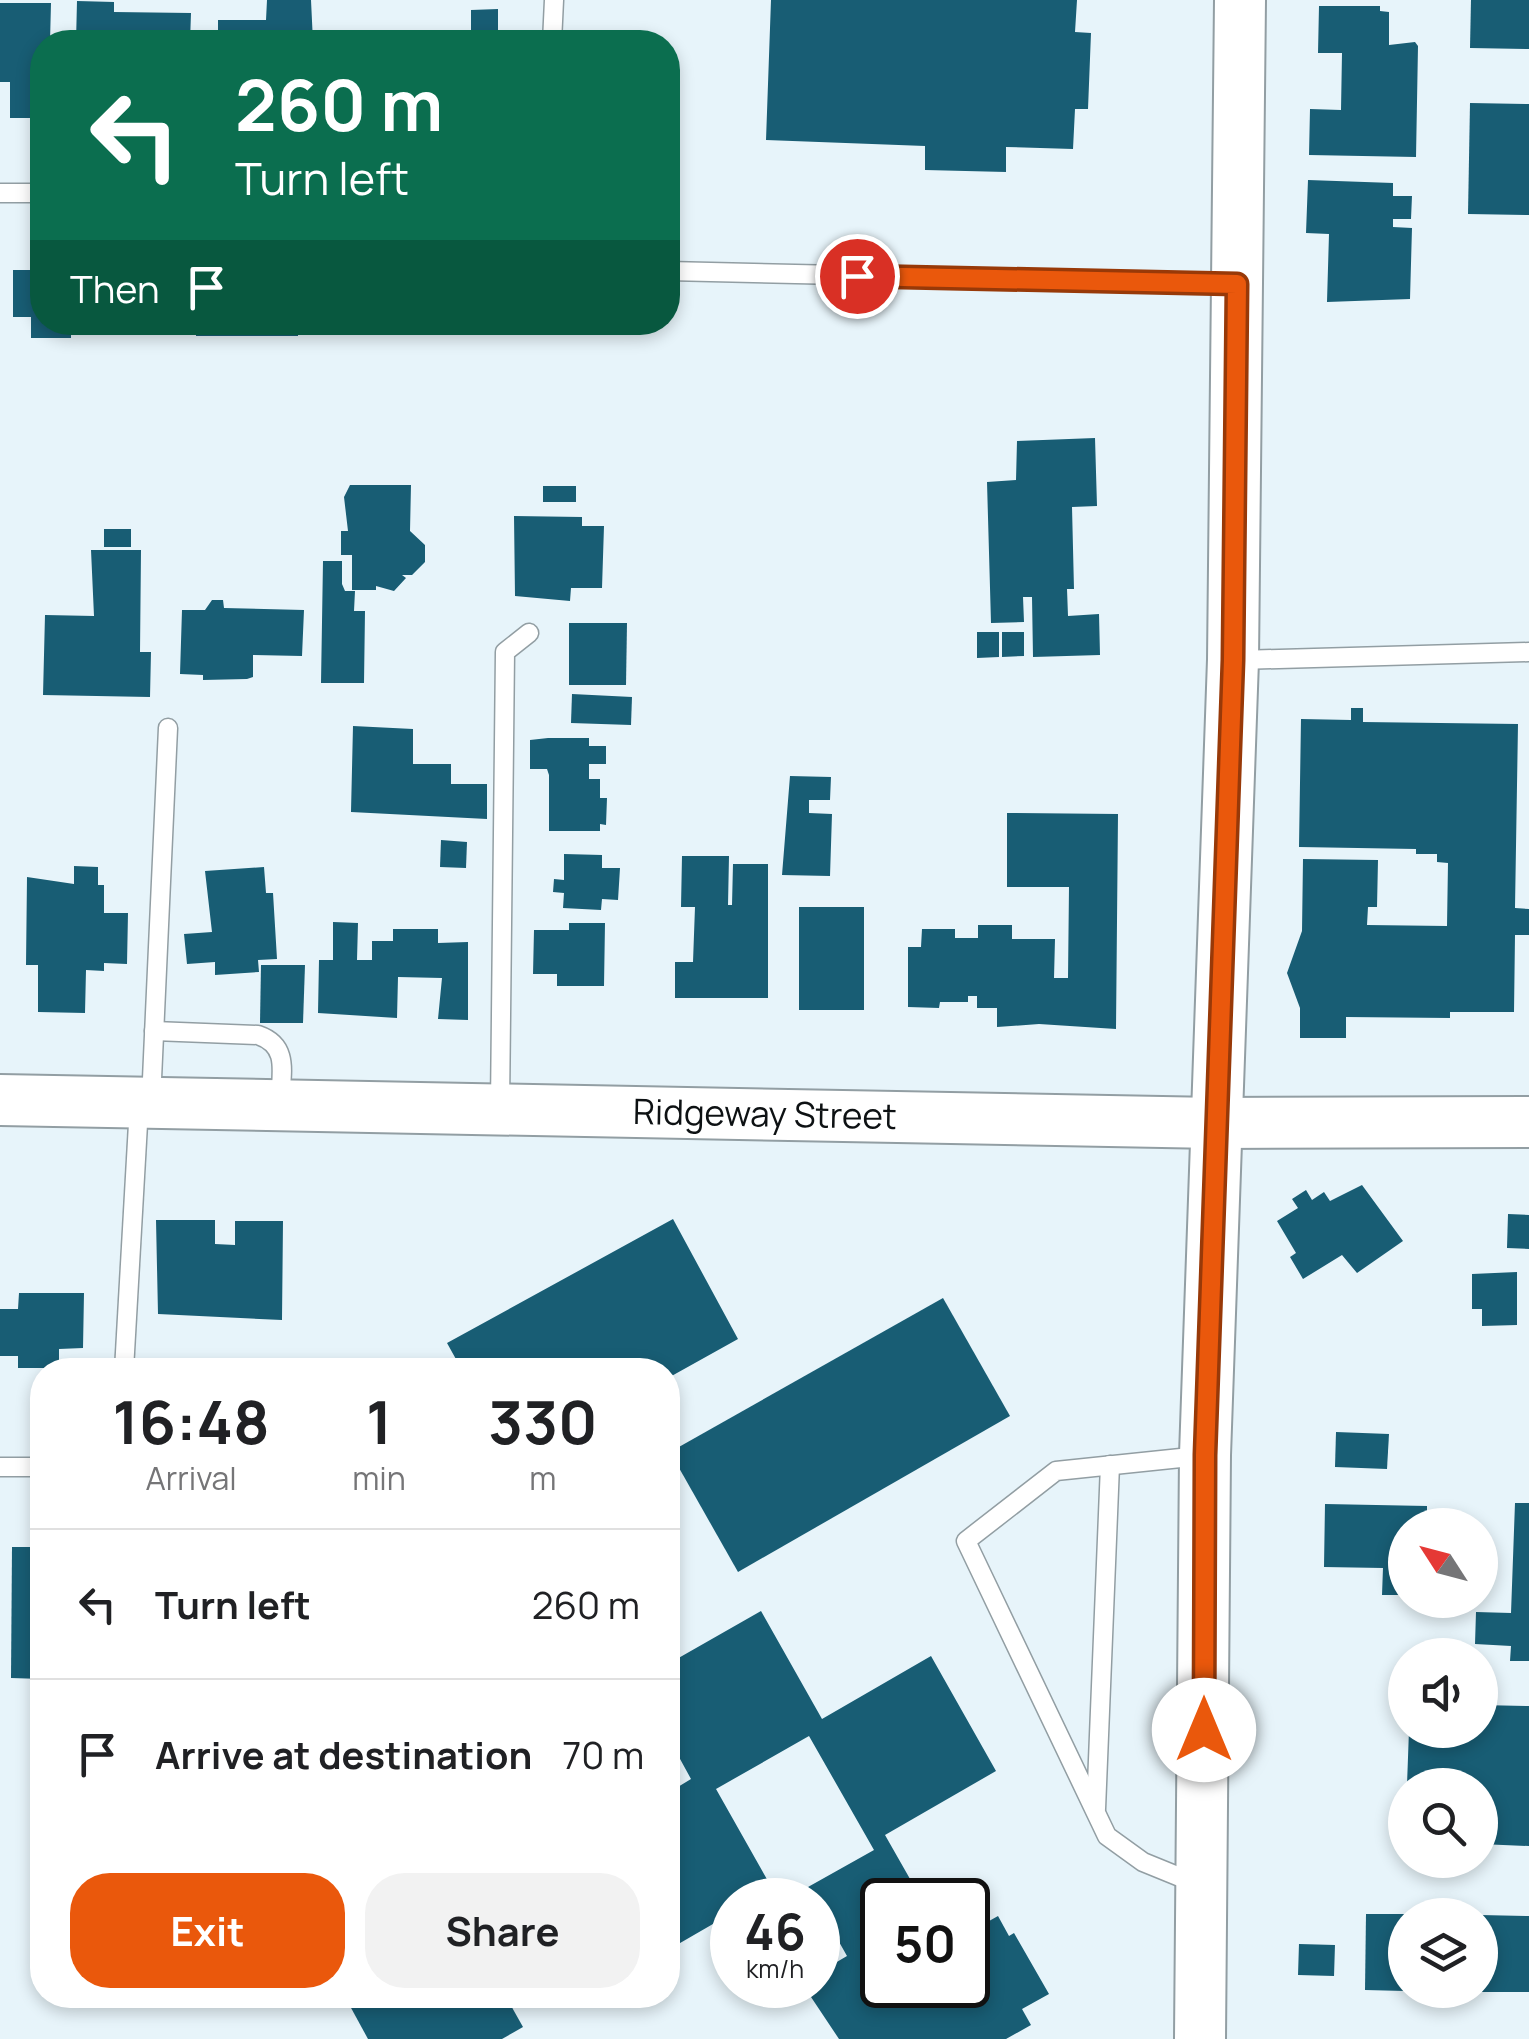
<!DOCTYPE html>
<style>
:root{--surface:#fff;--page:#f2f2f2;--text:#202124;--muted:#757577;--line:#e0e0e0;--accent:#ea580c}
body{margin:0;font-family:Manrope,sans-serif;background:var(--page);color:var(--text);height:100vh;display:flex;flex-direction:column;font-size:38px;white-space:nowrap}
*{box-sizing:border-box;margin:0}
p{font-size:32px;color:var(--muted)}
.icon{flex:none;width:55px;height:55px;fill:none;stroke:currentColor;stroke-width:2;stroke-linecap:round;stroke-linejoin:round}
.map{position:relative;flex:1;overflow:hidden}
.sheet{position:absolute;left:30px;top:1358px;width:650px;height:650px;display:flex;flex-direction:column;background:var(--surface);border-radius:40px;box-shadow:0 5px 15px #0003}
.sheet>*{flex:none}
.banner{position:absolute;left:30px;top:30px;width:650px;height:305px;border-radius:40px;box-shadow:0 5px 15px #0003;background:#0b6e4f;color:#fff;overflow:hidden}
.needle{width:65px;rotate:306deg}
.controls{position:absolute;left:1388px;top:1508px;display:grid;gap:20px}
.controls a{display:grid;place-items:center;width:110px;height:110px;border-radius:50%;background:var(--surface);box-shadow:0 5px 15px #0003;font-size:50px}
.speed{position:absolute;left:710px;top:1878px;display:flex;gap:20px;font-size:50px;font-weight:700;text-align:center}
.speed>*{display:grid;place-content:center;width:130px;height:130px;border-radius:50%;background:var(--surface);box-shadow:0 5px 15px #0003;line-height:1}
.speed small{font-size:25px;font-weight:400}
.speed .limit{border:5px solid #111;border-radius:15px;background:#fff;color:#111}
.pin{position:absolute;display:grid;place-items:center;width:85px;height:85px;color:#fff;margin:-42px;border:5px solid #fff;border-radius:50%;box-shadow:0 2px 10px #0007}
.me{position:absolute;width:110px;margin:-55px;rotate:0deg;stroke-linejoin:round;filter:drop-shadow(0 0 8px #0008)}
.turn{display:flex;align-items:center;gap:35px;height:210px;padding:0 40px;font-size:45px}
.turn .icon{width:130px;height:130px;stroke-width:2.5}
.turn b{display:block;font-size:70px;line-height:85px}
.then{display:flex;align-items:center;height:95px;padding:0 40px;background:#0003;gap:20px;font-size:38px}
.eta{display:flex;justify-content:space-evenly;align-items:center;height:170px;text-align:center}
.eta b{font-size:60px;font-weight:700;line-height:70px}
.action{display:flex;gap:20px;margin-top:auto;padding:20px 40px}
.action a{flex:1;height:115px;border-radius:40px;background:var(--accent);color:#fff;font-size:40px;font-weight:700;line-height:115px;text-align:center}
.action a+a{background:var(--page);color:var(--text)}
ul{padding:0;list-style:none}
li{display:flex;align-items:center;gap:30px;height:150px;padding:0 40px;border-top:2px solid var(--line)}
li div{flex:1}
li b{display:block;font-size:38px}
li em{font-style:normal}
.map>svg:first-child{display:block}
.building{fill:#185d74}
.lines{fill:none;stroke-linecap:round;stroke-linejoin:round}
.lane-casing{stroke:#929ea3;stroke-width:21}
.secondary-casing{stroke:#929ea3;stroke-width:54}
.lane{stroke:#fff;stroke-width:18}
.secondary{stroke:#fff;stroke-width:50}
.route-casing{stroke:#983908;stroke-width:25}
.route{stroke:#ea580c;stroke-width:18}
.labels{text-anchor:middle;stroke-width:10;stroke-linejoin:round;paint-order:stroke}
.street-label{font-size:35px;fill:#0d1113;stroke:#fff}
</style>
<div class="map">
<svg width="1529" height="2039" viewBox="0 0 1529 2039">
<rect width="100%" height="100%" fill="#e7f4fa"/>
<g class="building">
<polygon points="267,0 311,0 313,42 218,42 218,20 266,20"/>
<polygon points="771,0 1077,0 1075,32 1091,33 1088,109 1075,109 1073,149 1006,147 1006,172 925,170 925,146 766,140"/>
<polygon points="1471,0 1529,0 1529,49 1470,48"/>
<polygon points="77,1 114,2 114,12 191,13 190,42 76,42"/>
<polygon points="0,3 51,3 50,42 42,42 42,100 38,100 37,118 10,118 10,82 0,82"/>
<polygon points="1319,6 1380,6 1380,11 1389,12 1389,45 1415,42 1418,46 1416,157 1309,155 1310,109 1341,110 1342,53 1318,53"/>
<polygon points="498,9 498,34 471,35 471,10"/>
<polygon points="1470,103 1529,104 1529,215 1468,214"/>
<polygon points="1308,180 1393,183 1393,196 1412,196 1411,219 1393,219 1393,227 1412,228 1410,299 1327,302 1329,234 1306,233"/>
<polygon points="13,270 42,270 42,322 71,322 71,338 31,338 31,317 13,317"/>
<rect x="196" y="322" width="102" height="14"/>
<polygon points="1095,438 1097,506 1072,507 1074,589 1067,589 1068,616 1099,614 1100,655 1033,657 1032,597 1023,597 1024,622 991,623 987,482 1016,480 1017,441"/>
<polygon points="350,485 411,485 410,531 425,545 425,562 412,575 402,575 406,578 394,591 376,586 376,590 352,590 352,555 341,555 341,531 348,531 344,497"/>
<rect x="543" y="486" width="33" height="16"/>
<polygon points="514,516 582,517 582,526 604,526 602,588 571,588 570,601 515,596"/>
<rect x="104" y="529" width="27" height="18"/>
<polygon points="91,550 141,550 140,652 151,652 150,697 43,695 45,615 94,616"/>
<polygon points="323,561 342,561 342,584 345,591 355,591 354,611 365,611 364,683 321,683"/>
<polygon points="212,600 223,600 224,608 304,610 302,656 253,655 253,677 247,679 203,680 203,675 180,674 182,610 205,610"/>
<polygon points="569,623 627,623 626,685 569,685"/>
<polygon points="977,632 999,632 999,657 977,658"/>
<polygon points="1002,632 1024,632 1024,656 1002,657"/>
<polygon points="572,694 632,697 631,725 571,723"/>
<polygon points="1351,708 1363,708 1363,722 1518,724 1515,908 1529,909 1529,935 1515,935 1514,1012 1450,1012 1450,1018 1346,1017 1346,1038 1300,1038 1300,1008 1287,973 1302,931 1303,859 1378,860 1377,907 1368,907 1367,925 1447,926 1448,863 1437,862 1437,854 1416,854 1416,849 1299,847 1301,719 1351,720"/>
<polygon points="353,726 413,729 413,764 451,764 451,784 487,784 487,819 351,812"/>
<polygon points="548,738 589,738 589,746 606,746 606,764 589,764 589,779 600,779 600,798 607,798 606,825 600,824 600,831 549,831 549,775 547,769 530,769 530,740"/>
<polygon points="790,776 831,777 830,800 809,800 809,813 832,814 830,876 782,875"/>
<polygon points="1007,813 1118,814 1116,1029 1039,1024 997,1027 997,1008 977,1008 977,996 968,996 968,1002 940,1002 939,1008 908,1007 908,947 921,947 922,929 955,929 955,938 978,938 978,925 1012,925 1012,939 1055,939 1054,978 1068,978 1069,887 1007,887"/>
<polygon points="441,840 467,842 466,868 440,867"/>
<polygon points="564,854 602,855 602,868 620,868 618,900 602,899 601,910 563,908 564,893 553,892 554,879 564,880"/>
<polygon points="682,856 729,856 728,905 732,905 733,864 768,864 768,998 675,998 675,962 693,962 695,907 681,907"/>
<polygon points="74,866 98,867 98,885 104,885 104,913 128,913 127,964 104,963 104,971 86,970 85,1013 38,1012 38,965 26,965 27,877 74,884"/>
<polygon points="264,867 266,893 273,893 277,959 258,960 259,972 215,975 215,962 187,964 184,934 212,932 205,871"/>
<rect x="799" y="907" width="65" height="103"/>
<polygon points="333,922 358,923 357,960 372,960 372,941 393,941 393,929 438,929 438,943 468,942 468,1020 438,1019 442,978 398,977 397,1018 318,1013 319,960 333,960"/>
<polygon points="569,923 605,923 604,986 557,986 557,974 533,974 534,930 569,930"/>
<polygon points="261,965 305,965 303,1023 260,1023"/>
<polygon points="1362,1185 1403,1241 1357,1273 1342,1255 1303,1279 1290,1257 1296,1253 1277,1221 1298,1208 1292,1199 1306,1190 1312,1200 1324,1192 1330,1201"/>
<polygon points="1508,1214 1529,1215 1529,1249 1507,1248"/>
<polygon points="673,1219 738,1339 668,1378 668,1370 462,1370 447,1343"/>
<polygon points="156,1220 215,1220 215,1244 235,1245 235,1221 283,1221 282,1320 158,1314"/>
<polygon points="1517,1272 1517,1325 1482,1326 1482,1309 1472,1309 1472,1274"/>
<polygon points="19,1293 84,1293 83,1348 59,1349 59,1368 18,1368 18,1356 0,1356 0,1309 18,1309"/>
<polygon points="943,1298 1010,1416 738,1572 670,1452"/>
<rect x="33" y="1397" width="9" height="38"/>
<polygon points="1336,1432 1389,1434 1387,1469 1335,1467"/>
<polygon points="1515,1503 1529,1503 1529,1661 1510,1661 1511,1646 1475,1644 1476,1612 1511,1613"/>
<polygon points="1325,1504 1427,1506 1427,1525 1405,1525 1405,1595 1382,1595 1383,1568 1324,1567"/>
<polygon points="12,1547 42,1547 42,1679 11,1678"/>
<polygon points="761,1611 822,1719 931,1656 996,1771 885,1835 922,1900 882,1900 882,1985 968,1985 968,1908 972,1906 982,1925 998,1916 1009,1936 1014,1933 1049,1994 1022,2009 1031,2025 1006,2039 839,2039 803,1985 818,1985 818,1973 847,1956 808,1887 874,1850 809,1736 716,1789 773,1890 756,1900 732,1900 732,1913 668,1950 668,1793 691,1779 668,1737 668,1664"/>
<polygon points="1480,1705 1529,1706 1529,1846 1480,1844 1480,1785 1407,1785 1409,1730 1480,1730"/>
<polygon points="1366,1914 1405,1914 1405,1991 1365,1990"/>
<polygon points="1480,1915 1529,1916 1529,1992 1480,1992"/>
<polygon points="1299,1944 1335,1945 1334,1976 1298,1975"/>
<polygon points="344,1995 505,1995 523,2027 502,2039 368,2039"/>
</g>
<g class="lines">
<defs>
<g id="lane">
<polyline points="552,42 554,0"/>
<polyline points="0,193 42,193"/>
<polyline points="668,271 1232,284"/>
<polyline points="1239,660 1529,652"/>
<path d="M154,1031L258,1035C290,1046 281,1073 280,1102"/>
<polyline points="151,1101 168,728"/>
<polyline points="500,1106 505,652 529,633"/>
<polyline points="124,1370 139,1106"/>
<polyline points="0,1467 42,1467"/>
<polyline points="1096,1809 1110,1465"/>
<polyline points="1197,1884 1143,1862 1107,1836 966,1541 1056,1471 1200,1456"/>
</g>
<g id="secondary">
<path id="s1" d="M0,1100L1215,1123L1529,1122"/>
<polyline points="1200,2039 1205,1455 1233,660 1240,0"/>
</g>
</defs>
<use href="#lane" class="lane-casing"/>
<use href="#secondary" class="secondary-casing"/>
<use href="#lane" class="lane"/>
<use href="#secondary" class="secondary"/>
</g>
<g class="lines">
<defs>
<polyline id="route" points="857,276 1237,284 1233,660 1205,1455 1204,1730"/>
</defs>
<use href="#route" class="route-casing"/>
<use href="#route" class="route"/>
</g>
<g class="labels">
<g class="street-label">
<text dy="12" stroke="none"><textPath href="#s1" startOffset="765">Ridgeway Street</textPath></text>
</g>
</g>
</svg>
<div class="controls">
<a><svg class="needle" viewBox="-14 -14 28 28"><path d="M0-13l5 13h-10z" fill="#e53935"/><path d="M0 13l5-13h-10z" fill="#757577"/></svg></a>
<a><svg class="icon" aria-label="sound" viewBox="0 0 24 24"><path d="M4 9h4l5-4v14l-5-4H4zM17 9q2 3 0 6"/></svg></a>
<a><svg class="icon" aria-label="search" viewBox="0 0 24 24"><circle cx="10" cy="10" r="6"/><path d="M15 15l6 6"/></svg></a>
<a><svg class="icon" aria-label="layers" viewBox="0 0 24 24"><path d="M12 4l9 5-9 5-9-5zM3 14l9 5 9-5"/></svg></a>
</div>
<div class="speed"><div>46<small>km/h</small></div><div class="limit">50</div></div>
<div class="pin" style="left:857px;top:276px;background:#d93025"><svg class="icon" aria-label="arrive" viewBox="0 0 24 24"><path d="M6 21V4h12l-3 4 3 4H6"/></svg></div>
<svg class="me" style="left:1204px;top:1730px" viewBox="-20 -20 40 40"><circle r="19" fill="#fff"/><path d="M0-13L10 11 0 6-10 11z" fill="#ea580c"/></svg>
<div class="banner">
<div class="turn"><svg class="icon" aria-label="left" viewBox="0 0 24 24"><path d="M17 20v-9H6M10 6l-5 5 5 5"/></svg><div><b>260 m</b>Turn left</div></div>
<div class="then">Then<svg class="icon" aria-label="arrive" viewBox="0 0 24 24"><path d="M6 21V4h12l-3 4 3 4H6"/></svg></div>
</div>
<section class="sheet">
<div class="eta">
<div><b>16:48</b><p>Arrival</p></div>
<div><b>1</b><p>min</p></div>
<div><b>330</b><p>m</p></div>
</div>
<ul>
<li><svg class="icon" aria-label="left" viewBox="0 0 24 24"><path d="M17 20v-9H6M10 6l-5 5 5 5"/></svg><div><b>Turn left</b></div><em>260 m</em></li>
<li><svg class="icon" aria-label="arrive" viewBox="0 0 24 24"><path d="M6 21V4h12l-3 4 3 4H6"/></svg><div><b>Arrive at destination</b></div><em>70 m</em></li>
</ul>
<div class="action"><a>Exit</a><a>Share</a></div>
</section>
</div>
